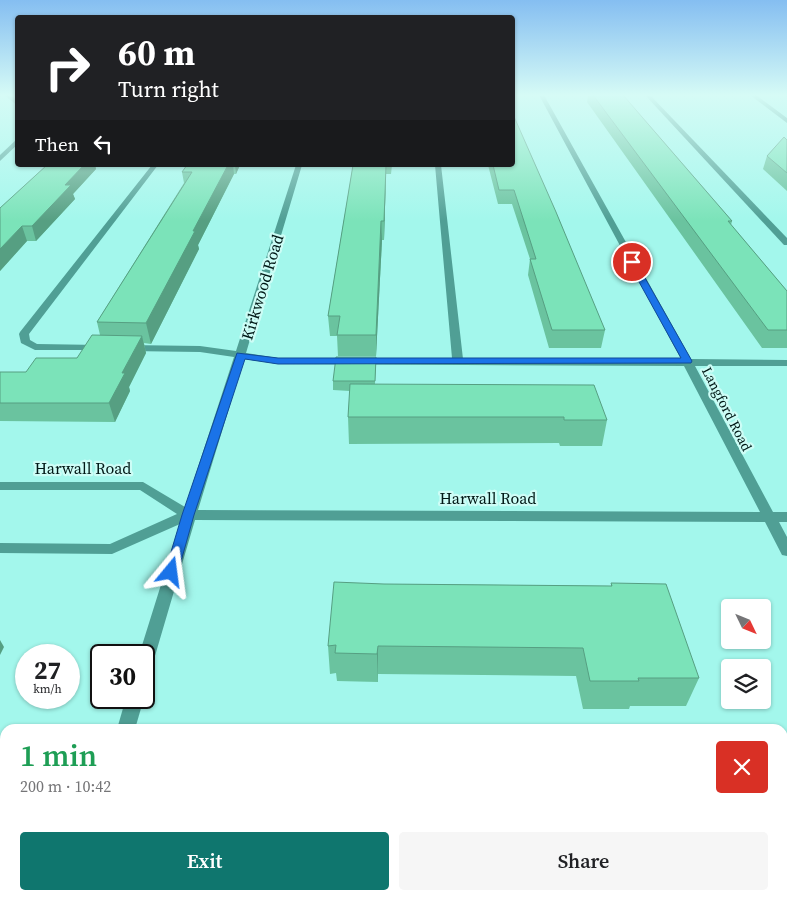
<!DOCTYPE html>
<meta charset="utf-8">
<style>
:root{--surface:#fff;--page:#f6f6f6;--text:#202124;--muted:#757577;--accent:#0f766e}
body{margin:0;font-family:"Source Serif 4",serif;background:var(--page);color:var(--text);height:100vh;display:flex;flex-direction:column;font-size:19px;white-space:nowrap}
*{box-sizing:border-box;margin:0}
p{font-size:16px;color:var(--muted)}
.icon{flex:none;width:28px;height:28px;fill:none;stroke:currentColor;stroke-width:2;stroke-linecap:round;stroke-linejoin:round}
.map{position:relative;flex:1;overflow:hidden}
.side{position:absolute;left:0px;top:724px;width:788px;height:176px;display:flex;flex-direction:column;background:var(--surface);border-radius:15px 15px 0 0;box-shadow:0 1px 4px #0004}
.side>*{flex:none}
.top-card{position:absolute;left:15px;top:15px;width:500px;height:152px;border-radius:5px;box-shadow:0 1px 4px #0004;background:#202124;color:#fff;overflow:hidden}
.needle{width:32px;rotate:133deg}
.tools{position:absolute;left:721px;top:599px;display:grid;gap:10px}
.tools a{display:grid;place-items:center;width:50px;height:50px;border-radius:5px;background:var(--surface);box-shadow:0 1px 4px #0004;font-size:25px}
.speed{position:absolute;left:15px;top:644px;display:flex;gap:10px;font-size:25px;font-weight:700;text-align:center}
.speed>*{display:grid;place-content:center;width:65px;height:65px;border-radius:50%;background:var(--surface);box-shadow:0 1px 4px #0004;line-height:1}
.speed small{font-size:12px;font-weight:400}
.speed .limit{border:2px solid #111;border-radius:8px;background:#fff;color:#111}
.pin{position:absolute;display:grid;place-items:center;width:42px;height:42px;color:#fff;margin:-21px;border:2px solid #fff;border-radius:50%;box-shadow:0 1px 5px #0007}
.me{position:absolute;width:55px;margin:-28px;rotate:16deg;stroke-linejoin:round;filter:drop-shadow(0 0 4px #0008)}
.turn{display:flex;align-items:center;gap:18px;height:105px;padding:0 20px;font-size:22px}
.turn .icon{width:65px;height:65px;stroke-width:2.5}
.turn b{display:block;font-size:35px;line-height:42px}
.then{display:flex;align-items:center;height:48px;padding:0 20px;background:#0003;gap:10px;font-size:19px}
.round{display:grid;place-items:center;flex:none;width:52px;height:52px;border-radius:5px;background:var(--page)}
.head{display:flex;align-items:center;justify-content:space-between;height:85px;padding:0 20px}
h1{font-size:30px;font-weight:600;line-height:38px;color:#1e9e55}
.button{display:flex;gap:10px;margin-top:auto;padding:10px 20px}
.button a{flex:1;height:58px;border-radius:5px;background:var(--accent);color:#fff;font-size:20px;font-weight:600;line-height:58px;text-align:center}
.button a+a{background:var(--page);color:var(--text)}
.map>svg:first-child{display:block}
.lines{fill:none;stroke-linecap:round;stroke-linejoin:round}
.minor{fill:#509f95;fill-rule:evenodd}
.wall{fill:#6ac39f}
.shaded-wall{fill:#569f82}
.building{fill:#7be3b9;stroke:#569f82}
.route{fill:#1a73e8;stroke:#114b97}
.labels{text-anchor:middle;stroke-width:4.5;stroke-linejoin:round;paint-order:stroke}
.far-street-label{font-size:14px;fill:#001816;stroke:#cdfdf6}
.street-label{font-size:16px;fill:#001816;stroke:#cdfdf6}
</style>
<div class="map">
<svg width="787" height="899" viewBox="0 0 787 899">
<rect width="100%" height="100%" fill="#a3f7ec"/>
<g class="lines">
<g class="minor">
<polygon points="4,95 10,95 18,101 18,106"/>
<path d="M539,95H544L691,359L787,360V366H695L773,512H787V522H779L787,537V556L782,555L765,522L195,520L152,666L150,671L144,673V655H139L180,524L112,554L0,553V543L110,544L177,514L140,490H0V482H143L185,507L234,357L200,352L128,351L123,348L128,345L200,346L236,351L296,165H302L246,353L278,358H452L435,165H441L463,359H681ZM244,359L278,364L684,366L760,512L198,510Z"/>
<polygon points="645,95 650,95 787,238 787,245 784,245"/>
<polygon points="750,95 756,95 787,118 787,123"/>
<polygon points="18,138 18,144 0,161 0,155"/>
<polygon points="152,165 158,165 29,334 30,340 37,344 100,345 105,348 104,350 35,350 21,343 19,334 20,332"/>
<polygon points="126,698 144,698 135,729 117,729"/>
<rect x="782" y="798" width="5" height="20"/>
<polygon points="0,843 5,844 5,864 0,863"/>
<polygon points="65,895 87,895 86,899 64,899"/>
<polygon points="518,895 540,895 541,899 519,899"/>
</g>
</g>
<g class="wall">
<polygon points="588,95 623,95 732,221 731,225 787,291 787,348 762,348 587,102"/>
<polygon points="787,140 787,191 763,169 767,156"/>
<polygon points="47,165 95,165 96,169 73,194 75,199 36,241 27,241 0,271 0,208"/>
<polygon points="187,165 240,165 236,174 234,174 198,245 199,249 151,344 144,343 146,353 129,387 130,391 115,422 0,421 0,372 26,372 77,358 100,335 97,322 184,183 182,172"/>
<polygon points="353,165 392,165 391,174 386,174 384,240 382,240 376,356 338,356 337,336 330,336 328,316"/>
<polygon points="488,165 512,165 605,330 601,348 549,348 528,275 530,259 512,204 498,204"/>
<polygon points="376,357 375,384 607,420 602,446 560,446 559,443 349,444 348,417 350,391 333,390 333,381"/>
<polygon points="611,583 699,678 686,706 630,706 629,709 583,709 576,676 378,674 378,682 337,681 336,673 330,674 328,646 384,584 611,586"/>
<polygon points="708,895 782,895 787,899 710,899"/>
</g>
<g class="shaded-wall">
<polygon points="84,165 95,165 96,169 73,194 75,199 36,241 32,226 65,185"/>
<polygon points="228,165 233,165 234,174 198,245 199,249 151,344 146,323 193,231"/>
<polygon points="235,165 240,165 236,174"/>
<polygon points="386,165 386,174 384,240 384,221"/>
<polygon points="381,221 382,240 376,356 376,335"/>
<polygon points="22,226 27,241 0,271 0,249"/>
<polygon points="142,336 146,353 129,387 130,391 115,422 109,403 122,373"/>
<polygon points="0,640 4,647 0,655"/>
<polygon points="378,646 378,682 377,654"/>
</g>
<g class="building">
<polygon points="593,95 623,95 732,221 728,221 787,291 787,330 768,330"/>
<polygon points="512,112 556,212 605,330 552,330 530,259 536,259 514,190 499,190 493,165 512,165"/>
<polygon points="784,137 787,140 787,173 767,156"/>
<polygon points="47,165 84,165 65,185 71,185 32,226 22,226 0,249 0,208"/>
<polygon points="187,165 228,165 193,231 195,231 146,323 97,322 192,172 182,172"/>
<polygon points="353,165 386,165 384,221 381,221 376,335 337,335 340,316 328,316"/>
<polygon points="92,335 142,336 122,373 125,373 109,403 0,403 0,372 26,372 36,358 77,358"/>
<polygon points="336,357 376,357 375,381 333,381"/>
<polygon points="350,384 594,385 607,420 564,420 564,417 348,417"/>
<polygon points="334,582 384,584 612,586 611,583 666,584 699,678 638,678 639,681 590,681 583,648 378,646 377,654 335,653 336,645 328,646"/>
<polygon points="782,835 787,835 787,899 733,899 732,895 782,895"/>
<polygon points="240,895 347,895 347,899 239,899"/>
</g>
<linearGradient id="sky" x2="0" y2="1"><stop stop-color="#85bef1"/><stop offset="0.43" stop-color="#d6fbf6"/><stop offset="1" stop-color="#d6fbf6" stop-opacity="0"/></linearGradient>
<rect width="787" height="221" fill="url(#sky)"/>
<polygon class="route" points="632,259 636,262 692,361 691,363 278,364 245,359 194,515 178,572 176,575 171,577 167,575 165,572 182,515 237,353 278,358 681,358 628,262"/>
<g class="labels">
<g class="far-street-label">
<text transform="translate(727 409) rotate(63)" y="5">Langford Road</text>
</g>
<g class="street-label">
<text transform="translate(262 287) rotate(-73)" y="6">Kirkwood Road</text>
<text x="83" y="474">Harwall Road</text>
<text x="488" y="504">Harwall Road</text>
</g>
</g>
</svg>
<div class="tools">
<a><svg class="needle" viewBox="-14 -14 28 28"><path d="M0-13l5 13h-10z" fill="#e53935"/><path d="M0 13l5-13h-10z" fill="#757577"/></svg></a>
<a><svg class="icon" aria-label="layers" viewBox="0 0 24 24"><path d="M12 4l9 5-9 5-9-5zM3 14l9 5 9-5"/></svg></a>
</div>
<div class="speed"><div>27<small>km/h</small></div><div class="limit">30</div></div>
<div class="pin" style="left:632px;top:262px;background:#d93025"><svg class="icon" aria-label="arrive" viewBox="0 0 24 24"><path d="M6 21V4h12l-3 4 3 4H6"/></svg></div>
<svg class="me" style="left:171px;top:572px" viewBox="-20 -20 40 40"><path d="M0-17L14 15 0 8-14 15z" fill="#1a73e8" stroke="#fff" stroke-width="4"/></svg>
<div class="top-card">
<div class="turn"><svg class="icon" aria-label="right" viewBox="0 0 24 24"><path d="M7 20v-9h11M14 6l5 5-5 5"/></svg><div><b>60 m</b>Turn right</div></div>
<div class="then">Then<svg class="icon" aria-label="left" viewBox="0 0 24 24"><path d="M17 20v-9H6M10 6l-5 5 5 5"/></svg></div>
</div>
<section class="side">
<div class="head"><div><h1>1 min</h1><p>200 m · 10:42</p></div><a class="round" style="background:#d93025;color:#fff"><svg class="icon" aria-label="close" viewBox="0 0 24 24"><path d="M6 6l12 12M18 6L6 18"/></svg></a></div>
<div class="button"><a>Exit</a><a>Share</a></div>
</section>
</div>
